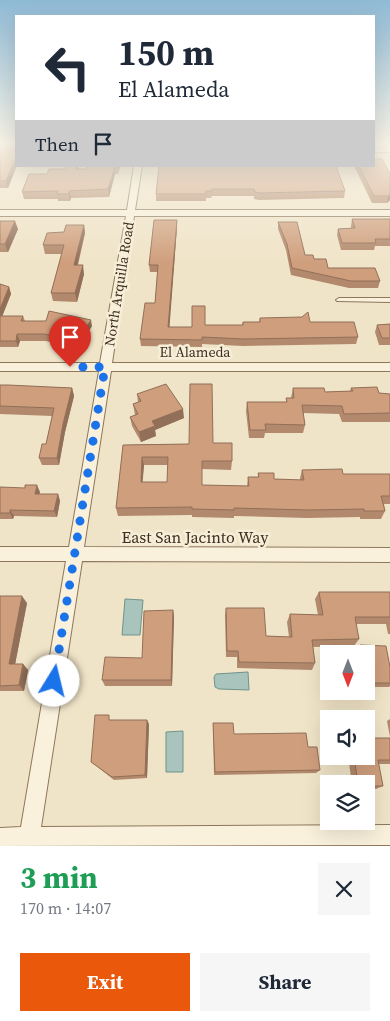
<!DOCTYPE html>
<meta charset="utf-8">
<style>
:root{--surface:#fff;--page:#f6f6f7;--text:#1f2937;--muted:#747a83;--accent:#ea580c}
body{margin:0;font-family:"Source Serif 4",serif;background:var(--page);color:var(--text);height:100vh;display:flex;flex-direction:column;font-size:19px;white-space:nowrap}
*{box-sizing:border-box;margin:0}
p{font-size:16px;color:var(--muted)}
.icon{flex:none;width:28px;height:28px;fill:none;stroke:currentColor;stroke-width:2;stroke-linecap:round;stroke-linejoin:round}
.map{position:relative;height:846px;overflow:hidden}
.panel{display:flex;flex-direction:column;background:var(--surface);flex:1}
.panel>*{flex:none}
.banner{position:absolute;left:15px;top:15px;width:360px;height:152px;border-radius:0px;box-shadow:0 5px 20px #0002;background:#fff;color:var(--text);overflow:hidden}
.needle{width:32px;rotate:180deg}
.controls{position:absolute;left:320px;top:645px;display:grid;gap:10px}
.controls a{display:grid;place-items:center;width:55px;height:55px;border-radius:0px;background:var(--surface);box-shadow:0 5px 20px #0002;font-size:25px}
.pin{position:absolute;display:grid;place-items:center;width:42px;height:42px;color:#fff;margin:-51px -21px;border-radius:50% 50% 50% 0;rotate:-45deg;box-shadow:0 0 5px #0007}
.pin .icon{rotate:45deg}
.me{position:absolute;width:55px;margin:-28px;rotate:9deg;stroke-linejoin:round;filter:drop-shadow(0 0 4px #0008)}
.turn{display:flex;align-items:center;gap:18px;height:105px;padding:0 20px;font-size:22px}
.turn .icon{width:65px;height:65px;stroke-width:2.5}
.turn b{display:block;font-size:35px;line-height:42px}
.then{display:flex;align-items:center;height:48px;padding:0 20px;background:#0003;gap:10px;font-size:19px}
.round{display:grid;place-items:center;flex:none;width:52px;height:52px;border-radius:0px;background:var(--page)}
.summary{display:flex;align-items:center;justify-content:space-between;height:85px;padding:0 20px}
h1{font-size:30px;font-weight:700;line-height:38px;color:#1e9e55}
.primary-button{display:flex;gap:10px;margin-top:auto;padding:10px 20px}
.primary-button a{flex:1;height:58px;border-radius:0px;background:var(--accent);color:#fff;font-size:20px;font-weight:700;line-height:58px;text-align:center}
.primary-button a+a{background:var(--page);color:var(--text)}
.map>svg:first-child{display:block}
.water{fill:#a9c4bc;stroke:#6f938a}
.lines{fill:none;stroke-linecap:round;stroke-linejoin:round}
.lane-casing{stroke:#8d765c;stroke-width:2}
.street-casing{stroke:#8d765c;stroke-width:2}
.secondary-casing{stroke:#6f573f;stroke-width:2}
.lane{fill:#faf1dc;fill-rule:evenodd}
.street{fill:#faf1dc;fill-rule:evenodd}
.secondary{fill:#faf1dc;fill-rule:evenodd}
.wall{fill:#b2896c;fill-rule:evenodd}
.shaded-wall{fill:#916f58}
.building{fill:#cf9f7d;stroke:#916f58;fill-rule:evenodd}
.route{stroke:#1a73e8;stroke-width:9;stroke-dasharray:0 16.2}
.labels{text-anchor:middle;stroke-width:5;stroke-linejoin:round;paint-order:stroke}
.street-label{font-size:14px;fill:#3d2e20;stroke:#f7eed8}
.near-street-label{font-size:16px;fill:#3d2e20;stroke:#f7eed8}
</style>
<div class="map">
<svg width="390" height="846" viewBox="0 0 390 846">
<rect width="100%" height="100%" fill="#f0e4c8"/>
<g class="water">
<polygon points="125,599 143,600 140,635 122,635"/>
<polygon points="248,672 249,690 219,689 215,687 214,677 216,674"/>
<polygon points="183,731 183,772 166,772 166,732"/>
</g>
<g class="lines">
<defs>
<polygon id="lane" points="339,298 390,298 390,302 337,301 336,300"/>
<g id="street">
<rect x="374" y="148" width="16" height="4"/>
<polygon points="134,166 142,166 135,210 390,210 390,216 134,216 112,363 390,363 390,371 111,371 84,547 390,548 390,562 82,561 41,827 390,825 390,845 0,846 0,828 21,827 66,561 0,561 0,547 69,547 99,371 0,371 0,363 100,363 126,216 0,216 0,210 127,210"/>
</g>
<polygon id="secondary" points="384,145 390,145 390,150 386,149"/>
</defs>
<use href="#lane" class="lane-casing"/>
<use href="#street" class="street-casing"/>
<use href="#secondary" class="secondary-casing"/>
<use href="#lane" class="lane"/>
<use href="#street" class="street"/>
<use href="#secondary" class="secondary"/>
</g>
<g class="wall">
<polygon points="0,145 16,145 8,188 0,188 0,147 14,147 15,146 0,146"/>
<polygon points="66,166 78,166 79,169 86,169 120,166 118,174 115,174 109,197 71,198 70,201 58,201 58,199 24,199 22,192 47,174 65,169"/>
<polygon points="159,166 345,191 344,198 259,200 254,199 254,196 212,196 211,198 206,198 206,201 156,201 156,194"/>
<polygon points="354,166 374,166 390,174 390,200 387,203 372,203"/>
<polygon points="352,219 390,219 390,246 375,246 374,250 341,250 337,235 338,229 351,228 351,226"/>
<polygon points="177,220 177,227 169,327 192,327 205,325 242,325 243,322 259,322 260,318 310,322 358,337 356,344 243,346 202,344 202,347 141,346 140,339 155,303 158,272 150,272 149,265"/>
<polygon points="0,221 18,229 8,252 0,252"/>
<polygon points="278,222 305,255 314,259 328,268 380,281 378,288 349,288 291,275 286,250 278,229"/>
<polygon points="84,225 85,233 78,265 84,274 77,302 53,301 51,293 62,254 45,254 43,245 64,232"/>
<polygon points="0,284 9,287 11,294 2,316 23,316 25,321 92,326 78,348 46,341 20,341 18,347 0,347"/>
<polygon points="390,324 390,345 379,345 375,332 377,325"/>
<polygon points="0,385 72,388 74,396 65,432 59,465 42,465 39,458 46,444 52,416 0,414"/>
<polygon points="293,388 325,392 350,391 351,388 379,393 390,394 390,422 342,422 339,414 303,413 305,425 303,433 265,433 264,438 249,438 246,411 247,402 286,402 286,398 291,398"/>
<polygon points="137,394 184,418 155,430 156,436 141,442 132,426 130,417 135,415 133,404 138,402"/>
<path d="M213,443L232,461L231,470L202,469V485L247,486L248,477H258V473L274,479L300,480V478L302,470L343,474H390V504H384L385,511L381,519H360V517L307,518L234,516V518L192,517V515L118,516L116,508L123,445L189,444ZM144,465H168L167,482H142Z"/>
<polygon points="0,487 40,492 39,494 58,494 60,501 57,517 14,516 13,519 0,519"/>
<polygon points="319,592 390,592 390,634 388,634 386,624 356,624 359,639 354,646 313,647 315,663 312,670 237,668 237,657 226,657 225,615 226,608 266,636 289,637 287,622 290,614 318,615 315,599"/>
<polygon points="0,596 27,603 15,664 23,664 28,670 24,691 0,691"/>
<polygon points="173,610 174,617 172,686 105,686 102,680 142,658"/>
<polygon points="360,645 390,667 390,686 389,687 366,687 366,654 357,654 356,650"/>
<polygon points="390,719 390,737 387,721"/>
<polygon points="112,720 149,724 147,778 114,780 95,765 91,762"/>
<polygon points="213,723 234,734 308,747 320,770 316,773 214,775 213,728"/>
<polygon points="390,738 390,764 378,764 383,786 376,789 366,789 366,784 352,784 348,756 366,756"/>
</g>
<g class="shaded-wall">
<polygon points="16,158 16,166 17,166 8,188 6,181"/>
<polygon points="118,166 120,166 118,174"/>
<polygon points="115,167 115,174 109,197 108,189"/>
<polygon points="69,191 71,198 70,201 69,194"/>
<polygon points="390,195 390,200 387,203 388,196"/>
<polygon points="177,220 177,227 169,334 168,327"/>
<polygon points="15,221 18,229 8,252 5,244"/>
<polygon points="84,225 85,233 75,274 74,265"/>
<polygon points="83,265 84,274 77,302 75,293"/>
<polygon points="9,287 11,294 0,322 0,309"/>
<polygon points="91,320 92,326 78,348 77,341"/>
<polygon points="17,334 20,341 18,347 16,341"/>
<polygon points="72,388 74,396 65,432 59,465 57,458 63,424"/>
<polygon points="183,409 184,418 155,430 156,436 141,442 139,432 152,421"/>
<polygon points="142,457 144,465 142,490 141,482"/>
<polygon points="37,485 40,492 37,500 35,494"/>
<polygon points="58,494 60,501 57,517 54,511"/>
<polygon points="10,510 14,516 13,519 10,513"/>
<polygon points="22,596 27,603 14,670 9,664"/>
<polygon points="173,610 174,617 172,686 171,680"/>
<polygon points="23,664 28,670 24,691 19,685"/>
<polygon points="147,720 149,724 147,778 145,775"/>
</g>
<g class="building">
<polygon points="15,145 16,145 16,158 6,181 0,181 0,147 14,147"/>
<polygon points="374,159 382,159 390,174 390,195 388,196 374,196 359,166 374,166"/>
<polygon points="66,166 77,166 76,169 86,169 87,166 118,166 115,167 108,189 69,191 69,194 57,194 58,191 22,192 29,174 47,174 49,169 65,169"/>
<polygon points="159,166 336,166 345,191 260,193 255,192 254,189 212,189 212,191 206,191 206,194 156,194"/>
<polygon points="352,219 390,219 390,239 375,239 376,243 342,243 338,229 355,228"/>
<polygon points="154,220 177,220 168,327 192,327 192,306 205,306 205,325 243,325 243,322 260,322 260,318 302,317 308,312 310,322 354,322 358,337 244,339 202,337 202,340 140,339 145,303 155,303 158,265 149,265"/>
<polygon points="0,221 15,221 5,244 0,244"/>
<polygon points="278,222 297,222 305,255 313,255 314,259 326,259 328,268 375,268 380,281 351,281 292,268 287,244"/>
<polygon points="66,225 84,225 74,265 83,265 75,293 51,293 64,245 43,245 47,233 64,232"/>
<polygon points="0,284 9,287 0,309"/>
<polygon points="49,311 91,320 77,341 44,334 17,334 16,341 0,341 0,316 23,316 21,321 46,321"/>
<polygon points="390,324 390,338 382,338 377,325"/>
<polygon points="166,384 183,409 152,421 155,426 139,432 130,417 138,414 133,404 141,401 137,394"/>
<path d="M190,384H212L213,443H232V461H202V485L249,486L248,477H259L258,473H274V479L304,480L302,470L342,469L343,474H390V496H381L385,511H364V509L309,510L234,508V510L192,509V507L116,508L123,445L189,444ZM142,457H168L167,482H141Z"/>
<polygon points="0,385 8,385 72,388 63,424 57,458 39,458 42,444 46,444 54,408 0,406"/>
<polygon points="377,387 379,393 390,394 390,413 344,414 342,406 302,405 305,425 265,424 266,430 250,430 247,402 287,402 286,398 294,398 293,388 324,388 325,392 353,391 351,388"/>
<polygon points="25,485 37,485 35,494 58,494 54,511 10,510 10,513 0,513 0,487 25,488"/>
<polygon points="319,592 390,592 390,617 355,617 359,639 312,640 315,663 239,662 238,651 227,651 226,608 264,608 266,636 292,637 290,614 323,615"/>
<polygon points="0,596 22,596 9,664 23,664 19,685 0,686"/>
<polygon points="173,610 171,680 102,680 105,657 142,658 144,611"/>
<polygon points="360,645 386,646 390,667 390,683 366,683 366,654 361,654"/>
<polygon points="95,715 109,715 109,720 147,720 145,775 112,777 91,762"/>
<polygon points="213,723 233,723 234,734 306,733 308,747 317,747 320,770 215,772"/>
<polygon points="366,725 370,725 372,738 390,738 390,760 378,760 383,786 366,786 366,784 358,784 354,756 366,756"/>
</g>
<linearGradient id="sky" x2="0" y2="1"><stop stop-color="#8fbad6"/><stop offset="0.55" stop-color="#f8f3e6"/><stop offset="1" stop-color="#f8f3e6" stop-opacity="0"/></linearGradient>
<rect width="390" height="263" fill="url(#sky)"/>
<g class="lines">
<polyline class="route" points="54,681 105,367 70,367"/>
</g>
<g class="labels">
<g class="street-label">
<text transform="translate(119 284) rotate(-81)" y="5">North Arquilla Road</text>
<text x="195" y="357">El Alameda</text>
</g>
<g class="near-street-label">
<text x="195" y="543">East San Jacinto Way</text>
</g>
</g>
</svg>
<div class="controls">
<a><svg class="needle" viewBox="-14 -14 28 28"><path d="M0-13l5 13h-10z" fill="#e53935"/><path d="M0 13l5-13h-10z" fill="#747a83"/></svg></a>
<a><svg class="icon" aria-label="sound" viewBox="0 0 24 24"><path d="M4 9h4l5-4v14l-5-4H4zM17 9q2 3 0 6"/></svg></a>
<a><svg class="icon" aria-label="layers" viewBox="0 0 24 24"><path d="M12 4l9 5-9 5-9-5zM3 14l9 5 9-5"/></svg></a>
</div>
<div class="pin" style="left:70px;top:367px;background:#d93025"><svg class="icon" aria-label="arrive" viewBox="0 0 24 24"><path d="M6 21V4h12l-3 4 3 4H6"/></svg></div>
<svg class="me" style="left:54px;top:681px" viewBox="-20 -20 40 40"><circle r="19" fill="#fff"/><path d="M0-13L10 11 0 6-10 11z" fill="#1a73e8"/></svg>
<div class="banner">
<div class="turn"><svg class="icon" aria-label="left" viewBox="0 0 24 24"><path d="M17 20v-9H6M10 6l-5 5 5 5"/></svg><div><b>150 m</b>El Alameda</div></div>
<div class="then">Then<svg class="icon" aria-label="arrive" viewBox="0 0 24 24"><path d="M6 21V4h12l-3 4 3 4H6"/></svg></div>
</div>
</div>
<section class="panel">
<div class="summary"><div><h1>3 min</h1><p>170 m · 14:07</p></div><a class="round"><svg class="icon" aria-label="close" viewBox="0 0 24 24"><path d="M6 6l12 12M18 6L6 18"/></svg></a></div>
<div class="primary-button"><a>Exit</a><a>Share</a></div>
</section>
